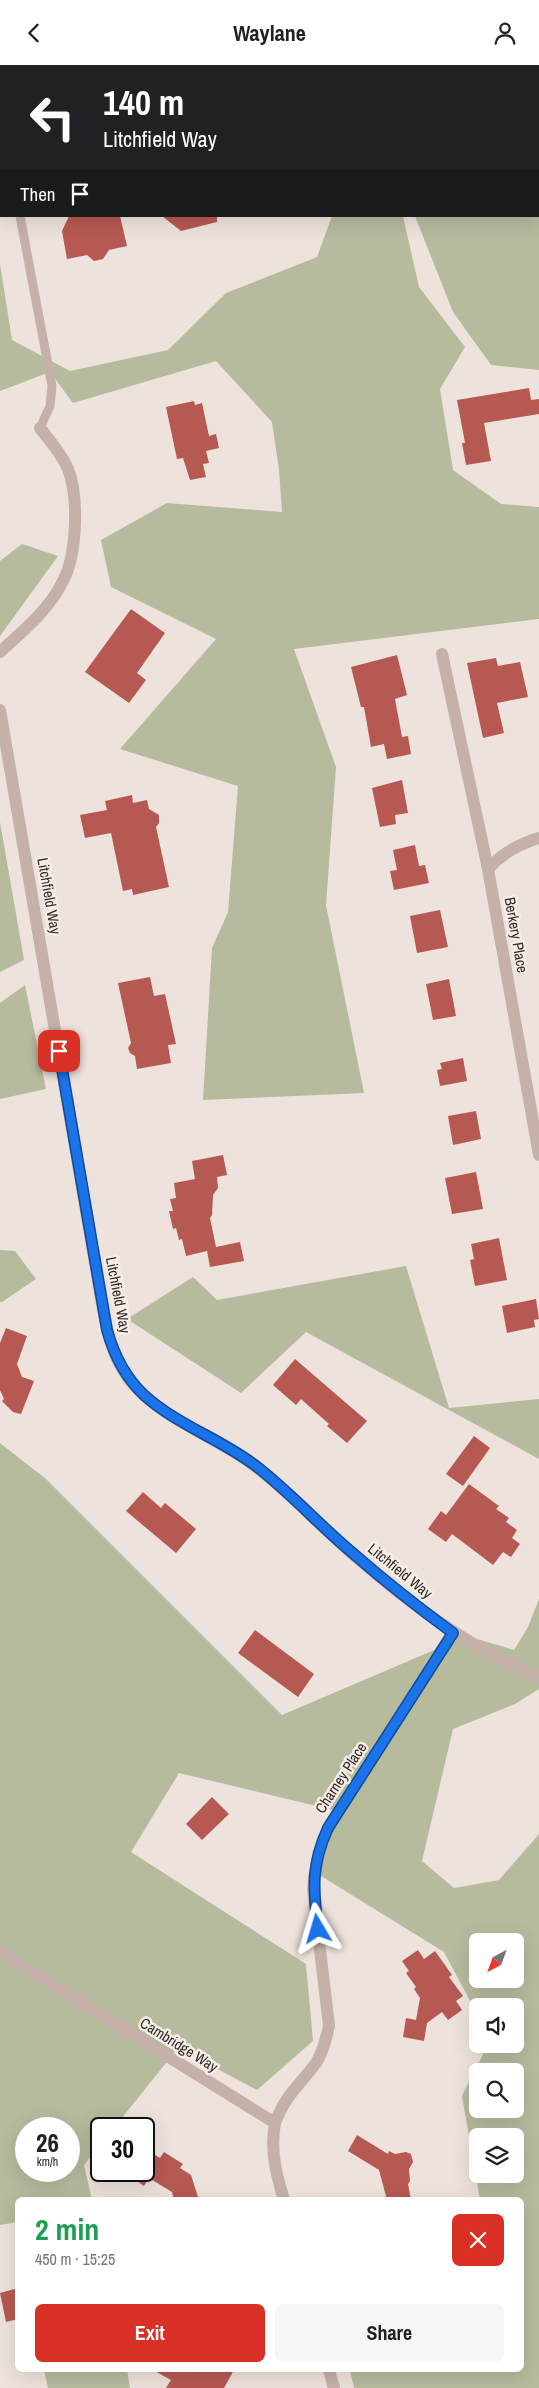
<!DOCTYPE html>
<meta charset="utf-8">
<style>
:root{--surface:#fff;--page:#f6f6f6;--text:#202124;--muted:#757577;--accent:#d93025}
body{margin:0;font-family:"Archivo Narrow",sans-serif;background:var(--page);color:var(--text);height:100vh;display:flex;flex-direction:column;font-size:19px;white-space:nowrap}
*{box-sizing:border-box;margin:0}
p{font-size:16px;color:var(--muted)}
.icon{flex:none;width:28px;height:28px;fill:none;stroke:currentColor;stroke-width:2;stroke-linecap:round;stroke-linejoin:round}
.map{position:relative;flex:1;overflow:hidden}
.panel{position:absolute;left:15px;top:2132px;width:509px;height:175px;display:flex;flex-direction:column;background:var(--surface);border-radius:8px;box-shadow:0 5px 20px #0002}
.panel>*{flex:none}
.hud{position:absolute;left:0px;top:0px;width:540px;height:152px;box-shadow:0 5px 20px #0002;background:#202124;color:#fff;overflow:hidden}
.needle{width:32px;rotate:221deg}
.buttons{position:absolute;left:469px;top:1868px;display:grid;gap:10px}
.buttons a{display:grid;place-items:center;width:55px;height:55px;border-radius:8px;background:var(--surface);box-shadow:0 5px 20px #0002;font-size:25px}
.speed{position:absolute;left:15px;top:2052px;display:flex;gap:10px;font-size:25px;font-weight:700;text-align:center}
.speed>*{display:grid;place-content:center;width:65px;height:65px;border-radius:50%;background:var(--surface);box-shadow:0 5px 20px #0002;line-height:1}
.speed small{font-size:12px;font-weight:400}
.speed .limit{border:2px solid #111;border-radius:8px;background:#fff;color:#111}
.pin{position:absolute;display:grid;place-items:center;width:42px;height:42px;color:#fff;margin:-21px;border-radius:10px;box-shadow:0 2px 8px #0006}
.me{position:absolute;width:55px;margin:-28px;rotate:353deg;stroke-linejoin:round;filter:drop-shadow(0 0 4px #0008)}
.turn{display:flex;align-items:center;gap:18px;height:105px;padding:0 20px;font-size:22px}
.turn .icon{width:65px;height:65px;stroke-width:2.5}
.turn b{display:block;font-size:35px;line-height:42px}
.then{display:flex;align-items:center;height:48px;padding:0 20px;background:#0003;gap:10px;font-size:19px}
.round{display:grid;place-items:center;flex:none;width:52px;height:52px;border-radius:8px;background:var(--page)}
.summary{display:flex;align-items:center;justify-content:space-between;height:85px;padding:0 20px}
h1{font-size:30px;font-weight:700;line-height:38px;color:#1e9e55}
.cta{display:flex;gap:10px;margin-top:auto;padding:10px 20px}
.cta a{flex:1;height:58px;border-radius:8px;background:var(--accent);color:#fff;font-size:20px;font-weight:700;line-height:58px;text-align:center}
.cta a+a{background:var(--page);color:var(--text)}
header{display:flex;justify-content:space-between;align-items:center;height:65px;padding:0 20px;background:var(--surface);font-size:22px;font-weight:700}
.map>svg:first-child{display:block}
.green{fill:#b6bb9e;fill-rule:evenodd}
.building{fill:#b65952}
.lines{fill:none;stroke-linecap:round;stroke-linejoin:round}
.path{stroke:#b09b94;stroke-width:3;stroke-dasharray:2.5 2.5;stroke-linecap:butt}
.lane{stroke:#c5b1a9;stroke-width:9}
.street{stroke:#c5b1a9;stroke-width:12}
.route-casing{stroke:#114b97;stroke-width:12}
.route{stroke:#1a73e8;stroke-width:9}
.labels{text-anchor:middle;stroke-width:5;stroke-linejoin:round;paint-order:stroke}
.street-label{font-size:15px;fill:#332a28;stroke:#f6ede7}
</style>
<header><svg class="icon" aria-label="back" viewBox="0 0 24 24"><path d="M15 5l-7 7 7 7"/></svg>Waylane<svg class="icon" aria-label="person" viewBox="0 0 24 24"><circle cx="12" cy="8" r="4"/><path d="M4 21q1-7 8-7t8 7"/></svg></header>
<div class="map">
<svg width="539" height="2323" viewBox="0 0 539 2323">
<rect width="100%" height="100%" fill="#eee2dc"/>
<g class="green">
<polygon points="539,136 539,305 491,300 453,247 415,151 539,151"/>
<polygon points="332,151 403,151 419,222 465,282 440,324 453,405 501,439 539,442 539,554 294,584 336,702 326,840 364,1028 203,1035 212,883 228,847 238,721 120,684 216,574 111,522 101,475 167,438 282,447 279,405 272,357 216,296 73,338 50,307 0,326 0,199 12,275 70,306 168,285 226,228 317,192"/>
<polygon points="22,479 58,491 0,571 0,496"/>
<polygon points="0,757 24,895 0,907"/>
<polygon points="25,920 46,1024 0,1034 0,938"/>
<polygon points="0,1185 15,1186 36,1214 2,1237 0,1237"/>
<polygon points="406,1201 449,1343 539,1334 539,1394 306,1267 241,1328 127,1254 193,1212 217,1235"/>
<path d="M0,1378L46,1414L282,1650L467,1571L514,1585L528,1562L539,1534V1624L515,1639L453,1664L422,1796L454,1823L499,1815L539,1769V2323H354L350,2305H521V2135H480L462,2031L488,1979H515V1941H478L477,1949L444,1887L313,1806L337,1746L179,1708L131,1787L306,1899L313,1976L257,2025L178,1983L113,2064H101V2079L84,2100L92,2135H18L17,2157L0,2160ZM478,1876H515V1914H478ZM478,2006H515V2044H478ZM26,2064H69V2106H26ZM478,2071H515V2109H478Z"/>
<polygon points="44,2305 127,2305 130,2323 48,2323"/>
</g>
<g class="building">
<polygon points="69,151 120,151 127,181 109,185 103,194 94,196 87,190 67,194 62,166"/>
<polygon points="162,151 217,151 217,157 181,166"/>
<polygon points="529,323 531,335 539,334 539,349 484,358 491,396 466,400 462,378 465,378 457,335"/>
<polygon points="194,336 195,340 202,338 209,371 216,369 219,383 206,386 209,398 203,399 206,412 190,415 183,393 177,394 166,342"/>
<polygon points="131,544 165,568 137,608 146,615 129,638 85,607"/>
<polygon points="397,590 407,630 395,634 402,672 408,671 411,689 387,694 384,679 371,682 364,642 361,642 351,602"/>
<polygon points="496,593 498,601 520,597 528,632 497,638 504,668 483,673 467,598"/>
<polygon points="402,715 408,748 395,750 396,759 380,762 372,723"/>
<polygon points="132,730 133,738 147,735 149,744 159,750 159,758 156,762 169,822 133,830 132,824 123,826 111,768 85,773 80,750 107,745 105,736"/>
<polygon points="415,780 419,801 425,800 429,818 394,825 390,806 397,805 393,785"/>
<polygon points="440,845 448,882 417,888 410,851"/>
<polygon points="150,912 154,931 165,929 176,979 168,980 171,998 137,1004 135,991 130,988 128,983 131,978 118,918"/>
<polygon points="449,914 456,951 433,955 426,919"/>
<polygon points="463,993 467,1016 440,1021 437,1005 442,1004 440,998"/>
<polygon points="476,1046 481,1074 453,1080 448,1051"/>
<polygon points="223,1090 227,1110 217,1112 218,1123 213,1130 212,1150 210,1153 216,1182 240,1177 244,1196 210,1202 207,1186 186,1191 182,1174 179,1175 176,1163 173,1164 169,1146 173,1146 170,1134 176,1133 174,1118 195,1114 192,1096"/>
<polygon points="476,1107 483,1144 452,1149 445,1113"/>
<polygon points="499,1173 507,1215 475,1221 470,1195 474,1194 471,1179"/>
<polygon points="536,1234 539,1254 534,1255 535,1262 507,1268 502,1241"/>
<polygon points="6,1263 27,1271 17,1299 22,1312 34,1316 21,1349 13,1347 2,1336 4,1334 0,1325 0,1278"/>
<polygon points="295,1294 367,1356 347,1378 327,1361 329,1359 301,1334 296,1340 273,1320"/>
<polygon points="474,1371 490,1383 463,1421 446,1409"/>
<polygon points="469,1419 499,1441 496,1444 509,1453 506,1457 517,1465 512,1473 520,1479 511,1492 503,1487 493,1500 452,1469 446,1477 428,1464 441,1446 446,1450"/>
<polygon points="143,1427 161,1443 165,1438 196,1464 176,1488 126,1446"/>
<polygon points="255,1565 314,1609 298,1632 238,1588"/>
<polygon points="212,1732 229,1749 202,1775 186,1759"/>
<polygon points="418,1885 424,1894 435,1886 452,1910 449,1912 463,1931 456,1936 462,1945 448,1955 442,1947 427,1958 424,1976 403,1972 406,1953 416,1955 420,1933 414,1924 416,1922 406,1908 409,1906 402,1896"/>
<polygon points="357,2070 388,2089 389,2086 395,2089 406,2087 411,2089 413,2097 409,2104 410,2116 408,2119 411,2135 387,2135 379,2105 348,2086"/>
<polygon points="150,2087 160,2093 164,2087 183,2099 180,2103 191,2110 199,2135 174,2135 172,2127 149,2113 144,2121 134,2114 139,2106 144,2106 144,2098"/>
<polygon points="18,2223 18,2254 6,2257 0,2228"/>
<polygon points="153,2305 234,2305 224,2323 166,2323 171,2315"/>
</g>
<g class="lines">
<polyline class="path" points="0,83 1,82"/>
<polyline class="lane" points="20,151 52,321 50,341 40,363"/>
<g class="street">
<polyline points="390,1 397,0"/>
<path d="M0,587C23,566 49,545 63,516C77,490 79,432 68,404C62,389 50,376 40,363"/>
<polyline points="442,589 488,804"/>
<path d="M0,645L102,1239C107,1265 112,1291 128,1313C158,1353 216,1371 255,1401C290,1427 320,1461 354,1490C410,1539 469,1583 539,1612"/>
<path d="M539,773C519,779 502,788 488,804L539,1090"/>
<path d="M0,1887L275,2058C270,2086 276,2108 284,2135"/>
<path d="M275,2058C286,2029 299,2021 316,1998C323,1987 326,1974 329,1961L313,1825C314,1802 319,1784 328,1763L453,1567"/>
<polyline points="329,2305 334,2323"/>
</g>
</g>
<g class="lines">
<defs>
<path id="route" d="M59,986L107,1265C114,1290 125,1312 144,1330C177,1360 221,1374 256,1401C291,1428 321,1462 355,1490C386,1517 419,1543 453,1568L328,1763C311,1800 313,1824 318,1864"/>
</defs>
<use href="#route" class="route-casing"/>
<use href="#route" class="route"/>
</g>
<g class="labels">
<g class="street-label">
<text transform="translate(49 831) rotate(80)" y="5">Litchfield Way</text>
<text transform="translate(516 870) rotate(80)" y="5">Berkery Place</text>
<text transform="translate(118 1230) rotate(79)" y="5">Litchfield Way</text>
<text transform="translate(400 1506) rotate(39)" y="5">Litchfield Way</text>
<text transform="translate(341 1713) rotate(-57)" y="5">Charney Place</text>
<text transform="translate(179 1980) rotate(32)" y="5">Cambridge Way</text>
</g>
</g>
</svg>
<div class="buttons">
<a><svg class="needle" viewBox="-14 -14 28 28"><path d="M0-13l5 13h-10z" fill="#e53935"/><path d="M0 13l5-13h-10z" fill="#757577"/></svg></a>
<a><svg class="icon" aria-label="sound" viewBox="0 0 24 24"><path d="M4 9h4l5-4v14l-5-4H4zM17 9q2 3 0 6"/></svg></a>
<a><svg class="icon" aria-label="search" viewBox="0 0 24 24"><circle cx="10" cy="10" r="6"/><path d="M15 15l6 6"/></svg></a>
<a><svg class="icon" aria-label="layers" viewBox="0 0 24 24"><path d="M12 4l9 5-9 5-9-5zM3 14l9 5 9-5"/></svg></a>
</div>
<div class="speed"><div>26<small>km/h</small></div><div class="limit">30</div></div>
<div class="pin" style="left:59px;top:986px;background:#d93025"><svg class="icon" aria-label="arrive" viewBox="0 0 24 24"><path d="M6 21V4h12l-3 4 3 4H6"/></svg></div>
<svg class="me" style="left:318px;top:1864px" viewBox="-20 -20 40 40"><path d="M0-17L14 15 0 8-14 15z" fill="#1a73e8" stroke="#fff" stroke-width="4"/></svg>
<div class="hud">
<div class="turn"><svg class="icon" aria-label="left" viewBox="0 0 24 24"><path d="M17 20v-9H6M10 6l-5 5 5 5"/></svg><div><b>140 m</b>Litchfield Way</div></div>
<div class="then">Then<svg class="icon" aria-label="arrive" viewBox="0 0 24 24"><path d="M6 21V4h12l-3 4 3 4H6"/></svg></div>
</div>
<section class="panel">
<div class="summary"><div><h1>2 min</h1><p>450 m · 15:25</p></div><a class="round" style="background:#d93025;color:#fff"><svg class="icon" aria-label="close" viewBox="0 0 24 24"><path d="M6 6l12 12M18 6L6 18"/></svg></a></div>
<div class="cta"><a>Exit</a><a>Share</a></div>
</section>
</div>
